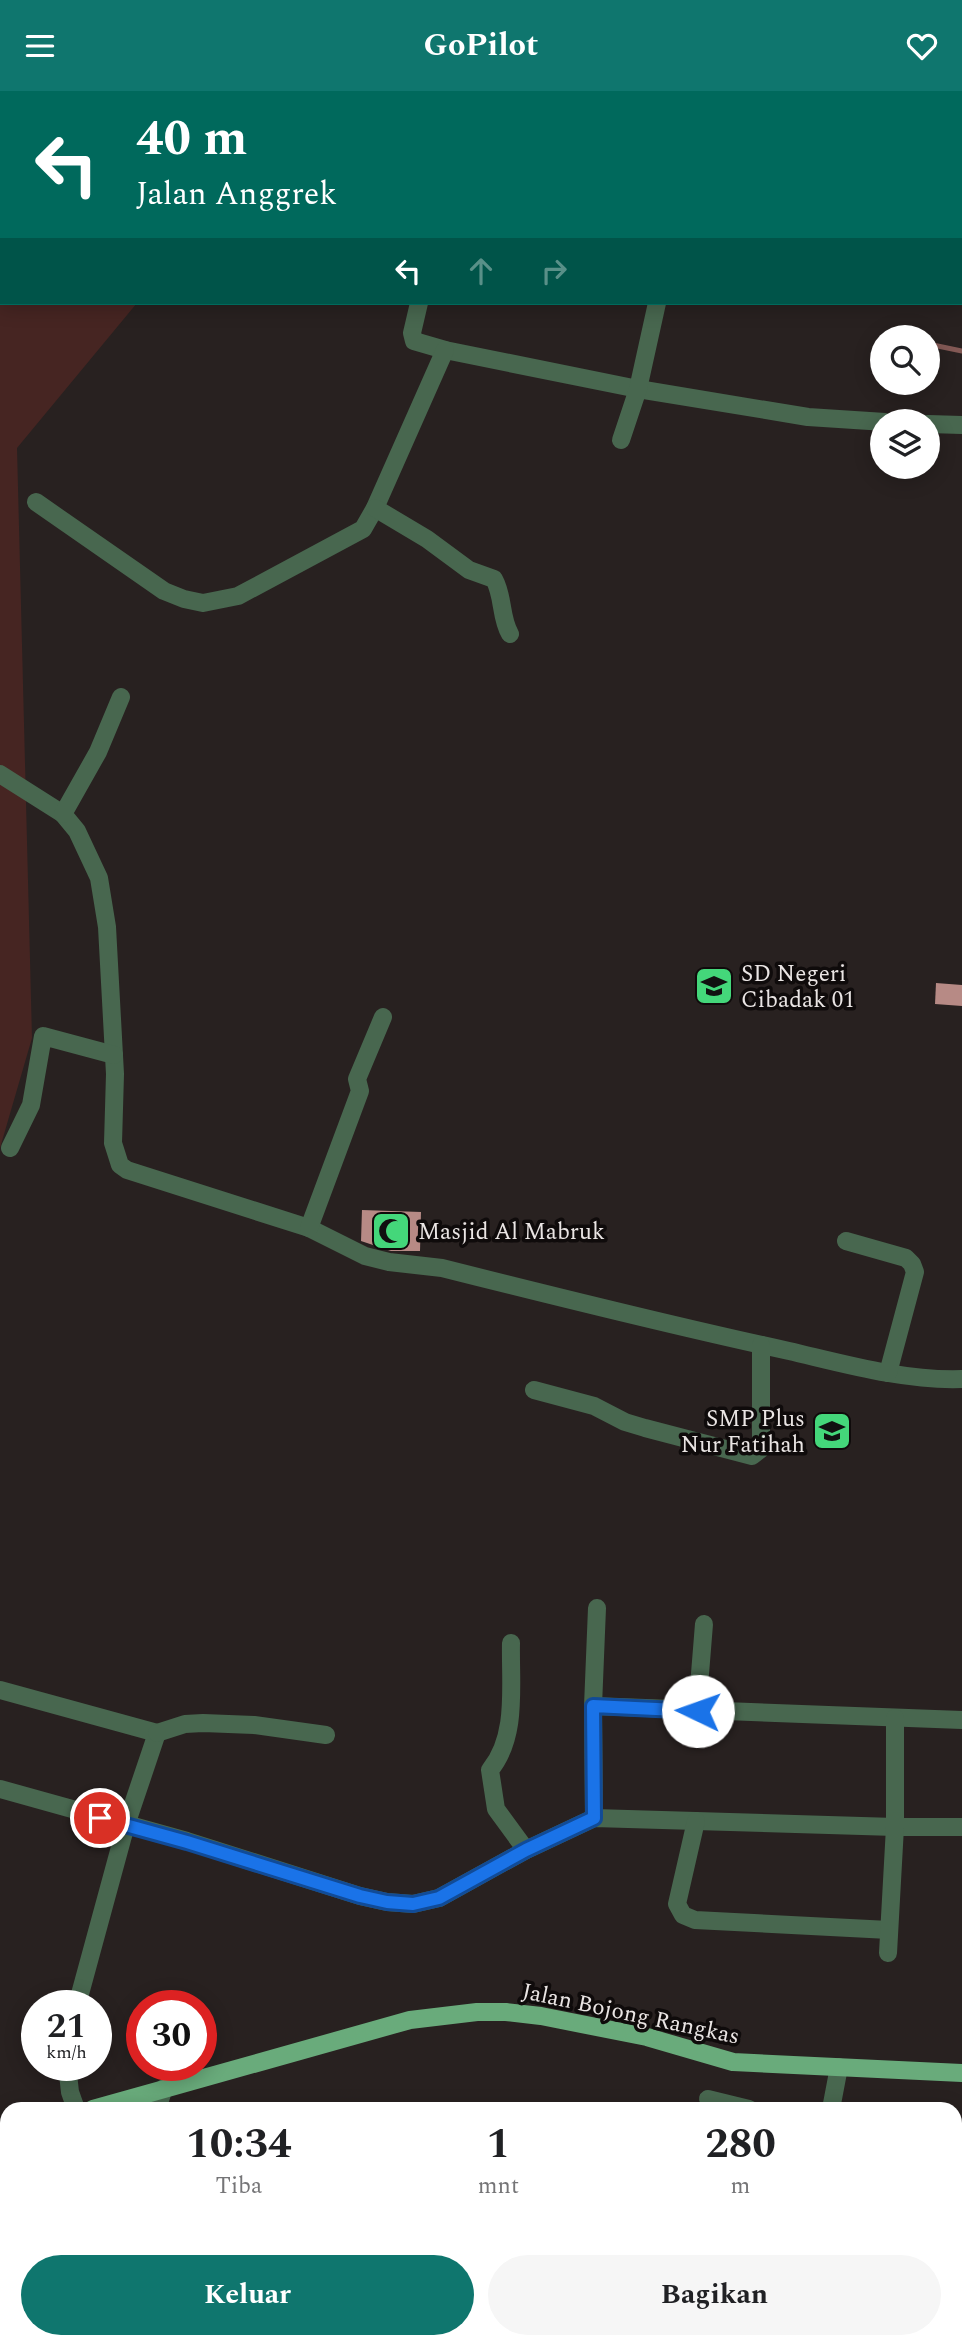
<!DOCTYPE html>
<html lang="id">
<style>
:root{--surface:#fff;--page:#f6f6f6;--text:#202124;--muted:#757577;--accent:#0f766e}
body{margin:0;font-family:Spectral,serif;background:var(--page);color:var(--text);height:100vh;display:flex;flex-direction:column;font-size:26px;white-space:nowrap}
*{box-sizing:border-box;margin:0}
p{font-size:23px;color:var(--muted)}
.icon{flex:none;width:38px;height:38px;fill:none;stroke:currentColor;stroke-width:2;stroke-linecap:round;stroke-linejoin:round}
.map{position:relative;flex:1;overflow:hidden}
.drawer{position:absolute;left:0px;top:2011px;width:962px;height:247px;display:flex;flex-direction:column;background:var(--surface);border-radius:21px 21px 0 0;box-shadow:0 4px 18px #0003}
.drawer>*{flex:none}
.top-card{position:absolute;left:0px;top:0px;width:962px;height:214px;box-shadow:0 4px 18px #0003;background:#00695c;color:#fff;overflow:hidden}
.buttons{position:absolute;left:870px;top:234px;display:grid;gap:14px}
.buttons a{display:grid;place-items:center;width:70px;height:70px;border-radius:50%;background:var(--surface);box-shadow:0 4px 18px #0003;font-size:35px}
.speed{position:absolute;left:21px;top:1899px;display:flex;gap:14px;font-size:35px;font-weight:700;text-align:center}
.speed>*{display:grid;place-content:center;width:91px;height:91px;border-radius:50%;background:var(--surface);box-shadow:0 4px 18px #0003;line-height:1}
.speed small{font-size:18px;font-weight:400}
.speed .limit{border:10px solid #d22;background:#fff;color:#111}
.pin{position:absolute;display:grid;place-items:center;width:60px;height:60px;color:#fff;margin:-30px;border:4px solid #fff;border-radius:50%;box-shadow:0 2px 7px #0007}
.me{position:absolute;width:77px;margin:-38px;rotate:273deg;stroke-linejoin:round;filter:drop-shadow(0 0 5px #0008)}
.turn{display:flex;align-items:center;gap:24px;height:147px;padding:0 21px;font-size:32px}
.turn .icon{width:91px;height:91px;stroke-width:2.5}
.turn b{display:block;font-size:49px;line-height:60px}
.lanes{display:flex;align-items:center;height:66px;padding:0 21px;background:#0003;justify-content:center;gap:35px;direction:ltr}
.lanes .off{opacity:.35}
.eta{display:flex;justify-content:space-evenly;align-items:center;height:119px;text-align:center}
.eta b{font-size:42px;font-weight:700;line-height:49px}
.action{display:flex;gap:14px;margin-top:auto;padding:14px 21px}
.action a{flex:1;height:80px;border-radius:42px;background:var(--accent);color:#fff;font-size:28px;font-weight:700;line-height:80px;text-align:center}
.action a+a{background:var(--page);color:var(--text)}
header{display:flex;justify-content:space-between;align-items:center;height:91px;padding:0 21px;background:var(--accent);color:#fff;font-size:32px;font-weight:700}
.map>svg:first-child{display:block}
.green{fill:#462522}
.lines{fill:none;stroke-linecap:round;stroke-linejoin:round}
.stream{stroke:#835955;stroke-width:5}
.building{fill:#b78a85}
.minor{stroke:#48674f;stroke-width:18}
.major{stroke:#69ab7b;stroke-width:18}
.highway{stroke:#75c68c;stroke-width:21}
.route-casing{stroke:#114b97;stroke-width:18}
.route{stroke:#1a73e8;stroke-width:12}
.labels{text-anchor:middle;stroke-width:7;stroke-linejoin:round;paint-order:stroke}
.poi-label{font-size:23px;fill:#eae5e4;stroke:#0f0b0b;text-anchor:start}
.street-label{font-size:23px;fill:#eae5e4;stroke:#0f0b0b}
</style>
<header><svg class="icon" aria-label="menu" viewBox="0 0 24 24"><path d="M4 6h16M4 12h16M4 18h16"/></svg>GoPilot<svg class="icon" aria-label="heart" viewBox="0 0 24 24"><path d="M12 20l-8-8c-3-5 5-10 8-4 3-6 11-1 8 4z"/></svg></header>
<div class="map">
<svg width="962" height="2256" viewBox="0 0 962 2256">
<rect width="100%" height="100%" fill="#282120"/>
<polygon class="green" points="0,0 304,2 2,2 2,212 137,212 17,357 32,947 0,1057"/>
<g class="lines">
<polyline class="stream" points="928,253 962,260"/>
</g>
<g class="building">
<polygon points="936,892 962,894 962,915 935,913"/>
<polygon points="362,1119 421,1121 420,1160 391,1160 361,1150"/>
</g>
<g class="lines">
<g class="minor">
<polyline points="28,2 28,0"/>
<polyline points="473,2 473,0"/>
<polyline points="0,88 2,85"/>
<polyline points="419,212 412,242 414,250 445,259 638,298 808,326 885,331"/>
<polyline points="928,333 962,334"/>
<polyline points="621,349 638,298 657,212"/>
<polyline points="36,411 164,500 184,508 203,512 238,505 363,438 375,417 445,259"/>
<path d="M375,417L427,448L469,479L494,488C504,506 500,526 510,543"/>
<path d="M0,683L63,723L77,740L99,787L107,836L115,983L113,1052L120,1074L127,1079L309,1137L365,1165L389,1171L442,1177C557,1206 673,1235 789,1260C845,1273 904,1290 962,1288"/>
<polyline points="63,723 98,661 121,606"/>
<polyline points="10,1057 31,1014 43,945 114,964"/>
<polyline points="309,1137 360,1000 357,988 383,926"/>
<polyline points="846,1150 906,1167 912,1173 915,1181 888,1282"/>
<polyline points="534,1299 594,1315 625,1331 645,1337 752,1365 761,1358 761,1254"/>
<path d="M511,1552C510,1594 518,1645 490,1679L496,1718L526,1759"/>
<polyline points="0,1599 157,1642 126,1734 77,1914"/>
<polyline points="593,1615 962,1629"/>
<polyline points="697,1620 704,1533"/>
<polyline points="157,1642 185,1633 203,1632 254,1634 326,1644"/>
<polyline points="0,1698 187,1750 360,1805 387,1811 413,1813 439,1807 526,1759 594,1727 895,1736 962,1736"/>
<polyline points="594,1727 593,1615 597,1517"/>
<polyline points="696,1730 677,1813 683,1824 695,1829 889,1839"/>
<polyline points="888,1862 895,1736 895,1627"/>
<polyline points="67,1974 70,2001 76,2018"/>
<polyline points="708,2008 749,2018"/>
<polyline points="157,2018 164,1997"/>
<polyline points="831,2018 839,1976"/>
<polyline points="759,2256 761,2250"/>
<polyline points="942,2256 944,2250"/>
</g>
<g class="major">
<polyline points="93,2018 410,1929 477,1921 506,1921 541,1925 647,1946 733,1971 962,1982"/>
<polyline points="0,2043 7,2041"/>
</g>
<g class="highway">
<polyline points="821,0 826,2"/>
<polyline points="961,43 962,43"/>
</g>
</g>
<g class="lines">
<defs>
<polyline id="route" points="100,1727 187,1751 360,1805 387,1811 413,1813 439,1807 526,1759 594,1727 593,1615 698,1620"/>
</defs>
<use href="#route" class="route-casing"/>
<use href="#route" class="route"/>
</g>
<defs>
<symbol id="school-square" viewBox="-11 -11 22 22"><rect x="-9" y="-9" width="18" height="18" rx="4" fill="#44d77a" stroke="#0f0b0b"/><path d="M0-5L7-2L0 1L-7-2ZM-4 1L0 2.5L4 1V4Q0 6-4 4Z" fill="#111"/></symbol>
<symbol id="mosque-square" viewBox="-11 -11 22 22"><rect x="-9" y="-9" width="18" height="18" rx="4" fill="#44d77a" stroke="#0f0b0b"/><path d="M3.5-4.9A6 6 0 1 0 3.5 4.9A5 5 0 1 1 3.5-4.9Z" fill="#111"/></symbol>
</defs>
<g fill-rule="evenodd">
<use href="#school-square" x="692" y="873" width="44" height="44"/>
<use href="#mosque-square" x="369" y="1118" width="44" height="44"/>
<use href="#school-square" x="810" y="1318" width="44" height="44"/>
</g>
<g class="labels">
<g class="poi-label">
<text x="741" y="890">SD Negeri<tspan x="741" dy="26">Cibadak 01</tspan></text>
<text x="418" y="1148">Masjid Al Mabruk</text>
<text x="805" y="1335" text-anchor="end">SMP Plus<tspan x="805" dy="26">Nur Fatihah</tspan></text>
</g>
<g class="street-label">
<text transform="translate(631 1922) rotate(12)" y="8">Jalan Bojong Rangkas</text>
</g>
</g>
</svg>
<div class="buttons">
<a><svg class="icon" aria-label="search" viewBox="0 0 24 24"><circle cx="10" cy="10" r="6"/><path d="M15 15l6 6"/></svg></a>
<a><svg class="icon" aria-label="layers" viewBox="0 0 24 24"><path d="M12 4l9 5-9 5-9-5zM3 14l9 5 9-5"/></svg></a>
</div>
<div class="speed"><div>21<small>km/h</small></div><div class="limit">30</div></div>
<div class="pin" style="left:100px;top:1727px;background:#d93025"><svg class="icon" aria-label="arrive" viewBox="0 0 24 24"><path d="M6 21V4h12l-3 4 3 4H6"/></svg></div>
<svg class="me" style="left:698px;top:1620px" viewBox="-20 -20 40 40"><circle r="19" fill="#fff"/><path d="M0-13L10 11 0 6-10 11z" fill="#1a73e8"/></svg>
<div class="top-card">
<div class="turn"><svg class="icon" aria-label="left" viewBox="0 0 24 24"><path d="M17 20v-9H6M10 6l-5 5 5 5"/></svg><div><b>40 m</b>Jalan Anggrek</div></div>
<div class="lanes"><svg class="icon" aria-label="left" viewBox="0 0 24 24"><path d="M17 20v-9H6M10 6l-5 5 5 5"/></svg><svg class="icon off" aria-label="ahead" viewBox="0 0 24 24"><path d="M12 20V5M6 11l6-6 6 6"/></svg><svg class="icon off" aria-label="right" viewBox="0 0 24 24"><path d="M7 20v-9h11M14 6l5 5-5 5"/></svg></div>
</div>
<section class="drawer">
<div class="eta">
<div><b>10:34</b><p>Tiba</p></div>
<div><b>1</b><p>mnt</p></div>
<div><b>280</b><p>m</p></div>
</div>
<div class="action"><a>Keluar</a><a>Bagikan</a></div>
</section>
</div>
